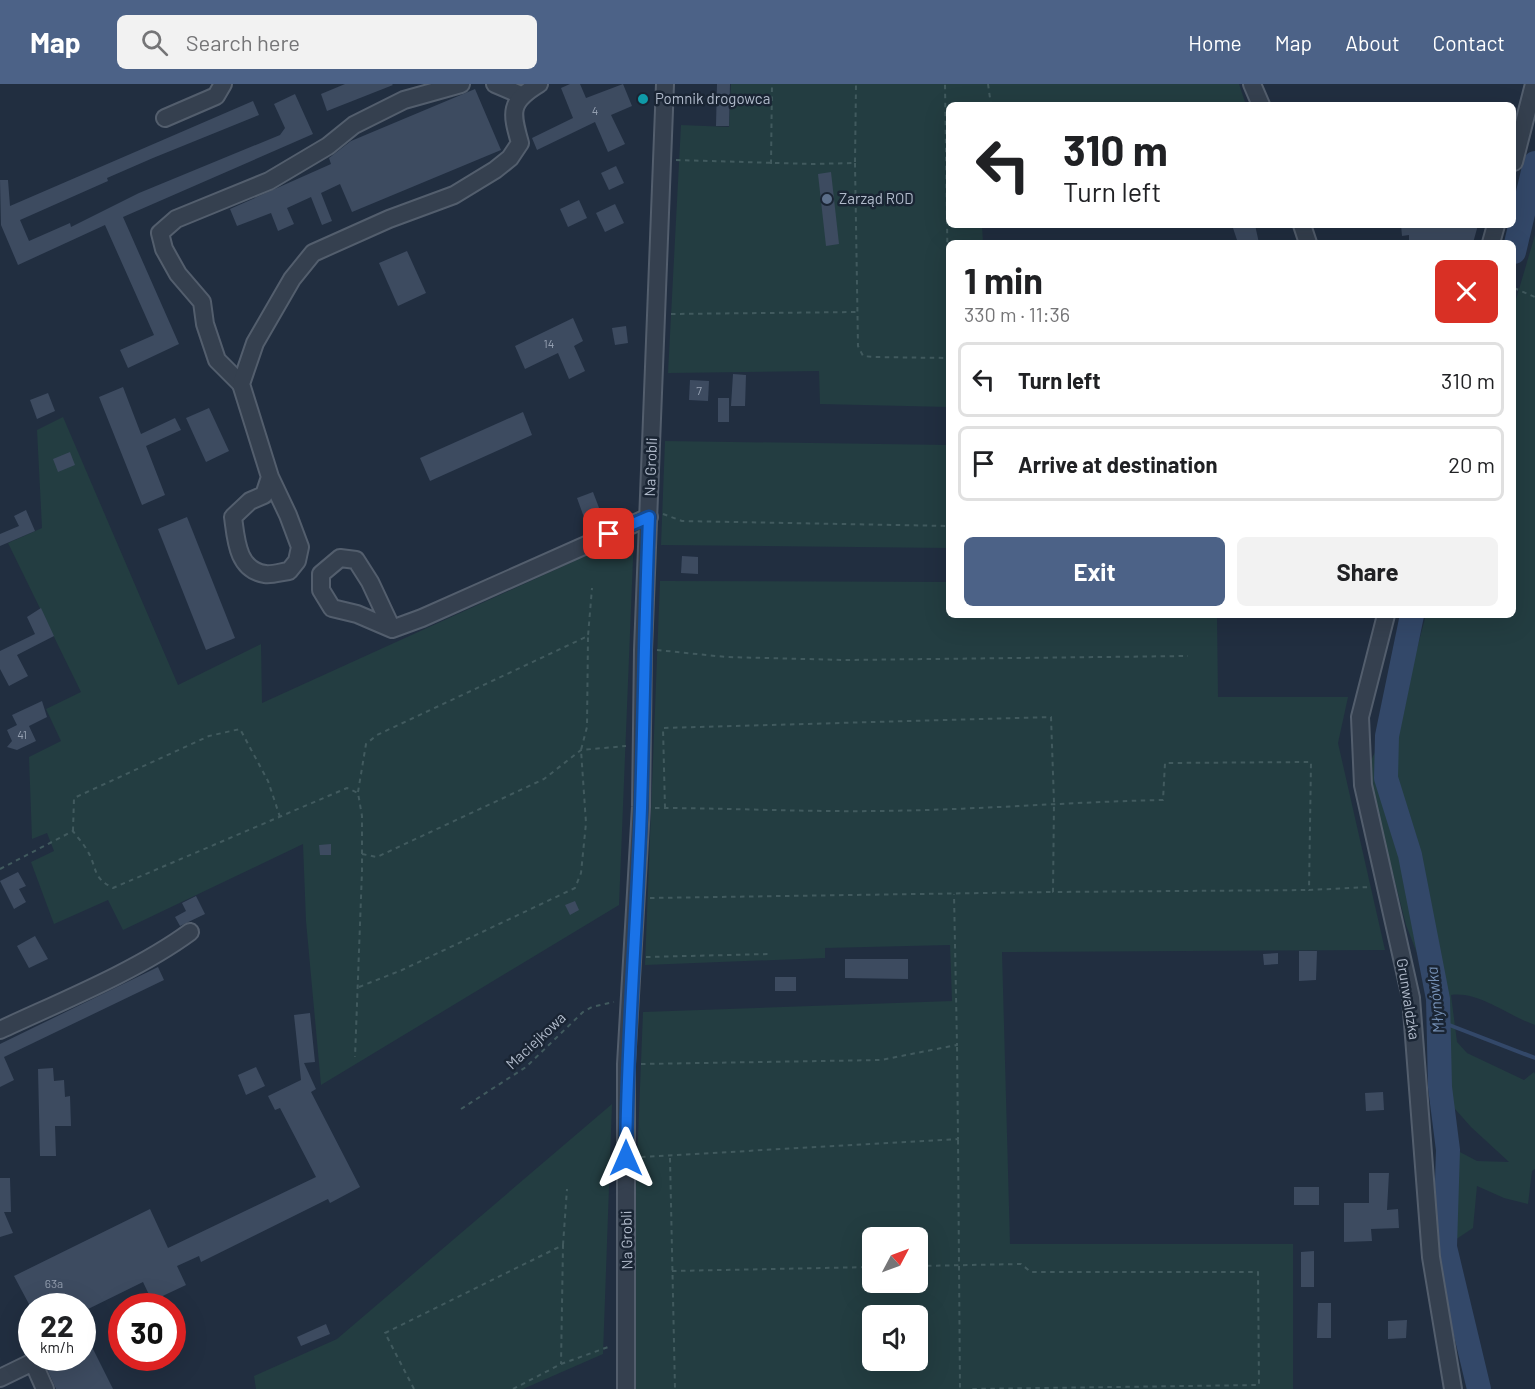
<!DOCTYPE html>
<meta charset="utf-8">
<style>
:root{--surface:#fff;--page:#f2f2f2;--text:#202124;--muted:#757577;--line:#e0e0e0;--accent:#4c6287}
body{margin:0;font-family:Barlow,sans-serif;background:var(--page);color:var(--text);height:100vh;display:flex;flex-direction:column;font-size:22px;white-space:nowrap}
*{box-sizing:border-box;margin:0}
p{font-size:20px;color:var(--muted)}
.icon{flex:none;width:33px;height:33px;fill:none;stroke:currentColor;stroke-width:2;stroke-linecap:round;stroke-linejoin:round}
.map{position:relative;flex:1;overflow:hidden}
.details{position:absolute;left:946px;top:156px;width:570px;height:378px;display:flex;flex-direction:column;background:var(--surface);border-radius:9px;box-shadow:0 6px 24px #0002}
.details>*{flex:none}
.hud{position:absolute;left:946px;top:18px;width:570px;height:126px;border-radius:9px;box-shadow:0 6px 24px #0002;background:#fff;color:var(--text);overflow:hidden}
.needle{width:39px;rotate:49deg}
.tools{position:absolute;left:862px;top:1143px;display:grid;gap:12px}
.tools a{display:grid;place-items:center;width:66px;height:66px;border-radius:9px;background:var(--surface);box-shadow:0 6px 24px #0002;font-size:30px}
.speed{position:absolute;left:18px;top:1209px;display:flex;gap:12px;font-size:30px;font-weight:700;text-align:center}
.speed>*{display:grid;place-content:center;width:78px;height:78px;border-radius:50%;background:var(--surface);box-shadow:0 6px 24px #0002;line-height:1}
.speed small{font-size:15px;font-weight:400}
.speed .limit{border:9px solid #d22;background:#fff;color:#111}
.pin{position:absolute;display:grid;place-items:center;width:51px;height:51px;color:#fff;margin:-26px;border-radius:12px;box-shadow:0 3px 9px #0006}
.me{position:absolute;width:66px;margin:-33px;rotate:0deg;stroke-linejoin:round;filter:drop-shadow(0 0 4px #0008)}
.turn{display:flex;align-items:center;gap:21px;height:126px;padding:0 18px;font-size:27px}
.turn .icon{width:78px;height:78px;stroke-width:2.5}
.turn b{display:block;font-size:42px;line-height:51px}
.round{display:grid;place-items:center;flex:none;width:63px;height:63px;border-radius:9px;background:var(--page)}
.summary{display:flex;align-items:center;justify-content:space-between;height:102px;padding:0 18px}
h1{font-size:36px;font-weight:700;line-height:45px}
.button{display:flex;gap:12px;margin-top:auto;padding:12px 18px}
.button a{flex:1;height:69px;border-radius:9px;background:var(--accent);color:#fff;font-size:24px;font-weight:700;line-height:69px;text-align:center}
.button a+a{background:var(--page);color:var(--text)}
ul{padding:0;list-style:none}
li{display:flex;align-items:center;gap:18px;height:75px;margin:0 12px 9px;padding:0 6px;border:3px solid var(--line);border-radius:9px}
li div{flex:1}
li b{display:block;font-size:22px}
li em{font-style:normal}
header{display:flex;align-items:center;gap:36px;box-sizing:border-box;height:84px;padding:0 30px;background:var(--accent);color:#fff}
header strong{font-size:28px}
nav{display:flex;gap:33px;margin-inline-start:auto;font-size:21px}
.search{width:420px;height:54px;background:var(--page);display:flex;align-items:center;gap:15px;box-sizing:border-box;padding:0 21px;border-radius:9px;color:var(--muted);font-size:22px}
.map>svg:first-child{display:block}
.green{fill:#233d41;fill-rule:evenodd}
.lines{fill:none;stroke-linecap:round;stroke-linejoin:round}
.stream{stroke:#334869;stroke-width:4}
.river{stroke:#334869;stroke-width:24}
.building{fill:#3d4b60}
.minor-casing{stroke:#535e6d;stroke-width:20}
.path{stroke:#415a5e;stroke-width:2;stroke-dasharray:4.5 4.5;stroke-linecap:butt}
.minor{stroke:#35404f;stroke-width:16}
.route-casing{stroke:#114b97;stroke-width:15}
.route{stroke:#1a73e8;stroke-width:10}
.culture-dot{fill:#0f9aa8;stroke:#1a2534;stroke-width:2}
.service-dot{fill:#5c6f8a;stroke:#1a2534;stroke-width:2}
.labels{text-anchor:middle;stroke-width:5;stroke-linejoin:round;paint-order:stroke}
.number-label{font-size:12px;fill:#949fb0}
.poi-label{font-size:15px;fill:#b1bbcb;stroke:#1a2534;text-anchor:start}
.street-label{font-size:15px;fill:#b1bbcb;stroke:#1a2534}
.water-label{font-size:16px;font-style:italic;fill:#7590b5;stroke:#1a2534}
</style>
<header>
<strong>Map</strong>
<div class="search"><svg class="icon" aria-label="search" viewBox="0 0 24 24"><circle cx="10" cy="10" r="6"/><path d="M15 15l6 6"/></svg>Search here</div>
<nav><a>Home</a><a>Map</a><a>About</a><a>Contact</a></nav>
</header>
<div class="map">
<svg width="1535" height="1305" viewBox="0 0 1535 1305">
<rect width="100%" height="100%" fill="#212e40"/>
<g class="green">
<polygon points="731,0 1239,0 1246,21 950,21 950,141 982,141 983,159 950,159 949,323 820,320 819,287 668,289 681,41 729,43"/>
<path d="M1535,151V941C1508,932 1479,907 1451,911L1457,958L1467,969L1524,996L1534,988L1535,990V1085L1532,1087L1528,1120L1504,1114L1477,1102L1473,1144L1449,1160L1445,1097L1437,1056L1477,1077L1509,1078L1471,1043L1431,998L1430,902L1406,841L1367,687L1373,672L1403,616L1426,531H1514V222Z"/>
<polygon points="63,333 178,601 261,560 262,619 634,450 619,821 321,1001 306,837 303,760 123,846 108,816 54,840 31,778 54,767 47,749 32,755 29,673 61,657 46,625 81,608 8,459 42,444 37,346"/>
<polygon points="665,357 949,361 949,464 661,461"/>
<path d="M660,497L949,498L950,531H1217L1218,613H1348L1338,659L1385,866L1002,868L1010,1160H1293V1305H628L643,928L952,917L950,861L825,864V874L645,881ZM873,1154H918V1198H873ZM873,1232H918V1276H873Z"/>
<polygon points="612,1020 603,1270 523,1305 256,1305 254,1292 337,1255"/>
</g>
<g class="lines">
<polyline class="stream" points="1439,937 1535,974"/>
<g class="river">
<polyline points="1514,168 1535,79"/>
<polyline points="1412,531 1387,652 1386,694 1410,771 1438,915 1440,1003 1448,1066 1445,1163 1479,1305"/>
</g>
</g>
<g class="building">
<polygon points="345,0 392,0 393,1 327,27 321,10"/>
<polygon points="570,0 580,0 586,14 623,0 632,22 611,31 625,60 608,68 595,38 537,66 532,54 573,34 561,4"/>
<polygon points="717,0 730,0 729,42 716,42"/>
<polygon points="475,5 501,66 352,128 340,100 321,109 332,137 322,141 311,113 287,124 294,140 278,147 271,129 237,142 230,125 331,80 329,74 351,57"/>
<polygon points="295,10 313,50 123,133 179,260 128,284 120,266 154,251 105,141 18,181 1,141 0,96 8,96 10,122 253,17 259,31 153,74 107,94 108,97 20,136 29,157 70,139 71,143 139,109 280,51 285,44 274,20"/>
<polygon points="616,82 624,99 609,106 601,89"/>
<polygon points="831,88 839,160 826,162 818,90"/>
<polygon points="579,116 587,134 568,143 560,125"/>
<polygon points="615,120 624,139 605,148 596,129"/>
<polygon points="1232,141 1255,141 1259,159 1238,159"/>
<polygon points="1401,141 1478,141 1473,159 1409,159 1409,151 1402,152"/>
<polygon points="407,167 426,209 398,222 379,179"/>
<polygon points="573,234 583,257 574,262 585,287 569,295 558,269 525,285 515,262"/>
<polygon points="626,242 628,259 615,261 612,244"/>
<polygon points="733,290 746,291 745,322 731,322"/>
<polygon points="690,296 709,297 708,317 689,316"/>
<polygon points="123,303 141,350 175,334 181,346 146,362 165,411 142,421 99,313"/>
<polygon points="48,309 55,327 37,335 30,316"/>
<rect x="718" y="314" width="11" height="24"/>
<polygon points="209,324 229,367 206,378 186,334"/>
<polygon points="523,328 532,351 430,397 420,374"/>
<polygon points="70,368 75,381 58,388 53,375"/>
<polygon points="593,408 601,429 585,436 577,414"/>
<polygon points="26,426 35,447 0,462 0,450 19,442 14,432"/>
<polygon points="187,433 235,554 206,566 158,445"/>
<polygon points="682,472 698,473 698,490 681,489"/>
<polygon points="41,524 54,552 17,571 28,592 9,602 0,585 0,567 35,550 27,533"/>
<polygon points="42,617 47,633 29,642 36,657 17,666 7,663 12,657 7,646 17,641 12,631"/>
<polygon points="331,760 331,771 320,771 319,761"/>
<polygon points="18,788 26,802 19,805 26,818 14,825 0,797"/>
<polygon points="196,812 205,830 180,842 175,833 186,827 182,819"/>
<polygon points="575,817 579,826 570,831 565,821"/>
<polygon points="35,852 48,875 29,884 17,862"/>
<polygon points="1299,867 1317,867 1316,896 1299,897"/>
<polygon points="1278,869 1278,880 1264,881 1263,870"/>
<polygon points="845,875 908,875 908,895 845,894"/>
<polygon points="158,883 164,896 4,973 14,996 0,1003 0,960"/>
<rect x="775" y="893" width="21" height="14"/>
<polygon points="310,929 315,978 304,979 316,1005 311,1008 360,1103 330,1119 328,1115 201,1178 199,1172 177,1182 186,1201 152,1217 143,1198 82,1228 82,1222 30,1222 14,1192 150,1125 168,1164 316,1093 280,1024 275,1026 268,1012 301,996 294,931"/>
<polygon points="256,983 265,1002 246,1011 238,991"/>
<polygon points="53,984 54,997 64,996 65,1013 70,1012 71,1042 55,1042 56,1072 40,1072 38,985"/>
<polygon points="1383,1008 1384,1026 1366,1027 1365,1009"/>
<polygon points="1369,1089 1389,1089 1387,1126 1398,1125 1399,1144 1371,1145 1372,1157 1344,1158 1344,1119 1369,1119"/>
<polygon points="0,1094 10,1094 11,1128 4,1128 13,1149 0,1153"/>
<rect x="1294" y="1103" width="25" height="18"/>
<polygon points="1314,1167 1314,1203 1301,1203 1301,1168"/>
<polygon points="1318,1219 1331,1219 1331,1254 1317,1254"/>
<polygon points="1407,1236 1406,1254 1388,1255 1388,1237"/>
<polygon points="326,1240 330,1250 301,1262 297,1253"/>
<polygon points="82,1243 113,1305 56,1305 45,1280 59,1274 82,1274"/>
</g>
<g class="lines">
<defs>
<g id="minor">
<polyline points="495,0 521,11"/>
<polyline points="1252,0 1261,21"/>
<polyline points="165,34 216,12 223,0"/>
<polyline points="1514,78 1534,0"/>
<polyline points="1302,141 1308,159"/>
<polyline points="1491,159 1496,141"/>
<polyline points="241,300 217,276 205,240 202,218 178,190 164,165 160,149 176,135 269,97 328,62 354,41 404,16 461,0"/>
<path d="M270,393L264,411L250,417L233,433C236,455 237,486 265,490C272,491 281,488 289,487L297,477L300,463L288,431L270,393L241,300L255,259L292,195L313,169L389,135L454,111L495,86L510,74L520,59C511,28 509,18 539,0"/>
<polyline points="1386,531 1360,633 1363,701 1411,914 1431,1173 1453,1305"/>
<polyline points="392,545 370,498 356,476 340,474 321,490 321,506 332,524 357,530 392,545 422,534 649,433"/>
<path d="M0,946C60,918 137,887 190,848"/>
<polyline points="0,1294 33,1278 45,1305"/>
<polyline points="626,1305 626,980 641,723 643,566 665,0"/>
</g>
</defs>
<use href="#minor" class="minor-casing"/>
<g class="path">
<polyline points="988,0 991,21"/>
<polyline points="676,76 811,80 855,79 856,0"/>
<polyline points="855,79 858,262 863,272 873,273 949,274 945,0"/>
<polyline points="771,80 772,0"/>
<polyline points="1514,204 1535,213"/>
<polyline points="671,230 857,228"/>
<polyline points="663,430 682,437 950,442"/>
<polyline points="657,566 726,573 845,576 1188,572"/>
<polyline points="358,708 366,660 377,651 588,552 592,504"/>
<path d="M655,724C730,724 805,728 879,727C974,726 1068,718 1163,716L1165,679L1311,678L1309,806L1370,803"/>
<polyline points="665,724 663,644 1051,633 1054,718 1053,808 1309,806"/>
<polyline points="73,747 74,714 209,652 240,645 268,697 280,733"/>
<polyline points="362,770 377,773 544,695 581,666 626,662"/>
<path d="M0,785L73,747C77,753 83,759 87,766C98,784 91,793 113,804L347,704L358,709L362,732V787L355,973"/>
<polyline points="650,814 1052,808"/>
<polyline points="646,873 769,870"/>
<polyline points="359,903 402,886 575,804 581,789 586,739 581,666 587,643 588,552"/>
<polyline points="641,980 881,976 957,961 954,810"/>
<polyline points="461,1025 526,983 583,928 592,923 614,918"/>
<polyline points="958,1056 960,1305"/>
<polyline points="641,1073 958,1055 957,961"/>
<polyline points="670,1074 675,1305"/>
<polyline points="563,1161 567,1105"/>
<polyline points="918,1182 1021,1180 1031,1188 1258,1188 1259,1301 972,1305"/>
<polyline points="672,1187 873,1183"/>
<polyline points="414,1305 385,1249 563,1161 561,1280"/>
<polyline points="513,1305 561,1280 611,1262"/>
</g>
<use href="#minor" class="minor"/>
</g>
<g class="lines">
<defs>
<path id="route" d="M609,450L649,433C645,530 644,627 641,724C637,841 627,957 626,1074"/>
</defs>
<use href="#route" class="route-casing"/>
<use href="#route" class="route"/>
</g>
<circle class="culture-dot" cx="643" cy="15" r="6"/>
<circle class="service-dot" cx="827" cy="115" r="6"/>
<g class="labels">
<g class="number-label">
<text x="595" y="31">4</text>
<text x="549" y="264">14</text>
<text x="699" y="311">7</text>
<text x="22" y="655">41</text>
<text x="54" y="1204">63a</text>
</g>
<g class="poi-label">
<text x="655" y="20">Pomnik drogowca</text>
<text x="839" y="120">Zarząd ROD</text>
</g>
<g class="street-label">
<text transform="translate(651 383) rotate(-88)" y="5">Na Grobli</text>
<text transform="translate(1408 915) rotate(81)" y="5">Grunwaldzka</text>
<text transform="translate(536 957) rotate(-43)" y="5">Maciejkowa</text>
<text transform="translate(627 1156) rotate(-91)" y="5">Na Grobli</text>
</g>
<g class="water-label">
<text transform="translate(1435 916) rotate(-96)" y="6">Młynówka</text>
</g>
</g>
</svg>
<div class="tools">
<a><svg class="needle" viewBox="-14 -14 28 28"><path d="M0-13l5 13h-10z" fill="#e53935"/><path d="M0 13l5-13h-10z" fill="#757577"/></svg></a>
<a><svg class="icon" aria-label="sound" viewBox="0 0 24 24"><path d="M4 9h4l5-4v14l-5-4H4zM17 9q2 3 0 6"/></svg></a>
</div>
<div class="speed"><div>22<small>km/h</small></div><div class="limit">30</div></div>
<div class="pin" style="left:609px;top:450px;background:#d93025"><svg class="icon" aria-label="arrive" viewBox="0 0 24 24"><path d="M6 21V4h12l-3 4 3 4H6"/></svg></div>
<svg class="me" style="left:626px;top:1074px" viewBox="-20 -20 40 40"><path d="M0-17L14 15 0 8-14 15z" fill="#1a73e8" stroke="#fff" stroke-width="4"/></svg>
<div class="hud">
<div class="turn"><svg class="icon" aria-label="left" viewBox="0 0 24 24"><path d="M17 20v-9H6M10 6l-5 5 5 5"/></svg><div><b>310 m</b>Turn left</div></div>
</div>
<section class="details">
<div class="summary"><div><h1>1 min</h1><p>330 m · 11:36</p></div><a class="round" style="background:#d93025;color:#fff"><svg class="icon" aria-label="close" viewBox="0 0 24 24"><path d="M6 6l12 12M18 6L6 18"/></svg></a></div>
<ul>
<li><svg class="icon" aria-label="left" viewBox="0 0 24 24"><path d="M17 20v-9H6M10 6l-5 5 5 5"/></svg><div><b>Turn left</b></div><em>310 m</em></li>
<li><svg class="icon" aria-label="arrive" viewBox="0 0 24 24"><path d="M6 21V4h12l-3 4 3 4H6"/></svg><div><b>Arrive at destination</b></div><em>20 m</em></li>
</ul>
<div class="button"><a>Exit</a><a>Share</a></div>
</section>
</div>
